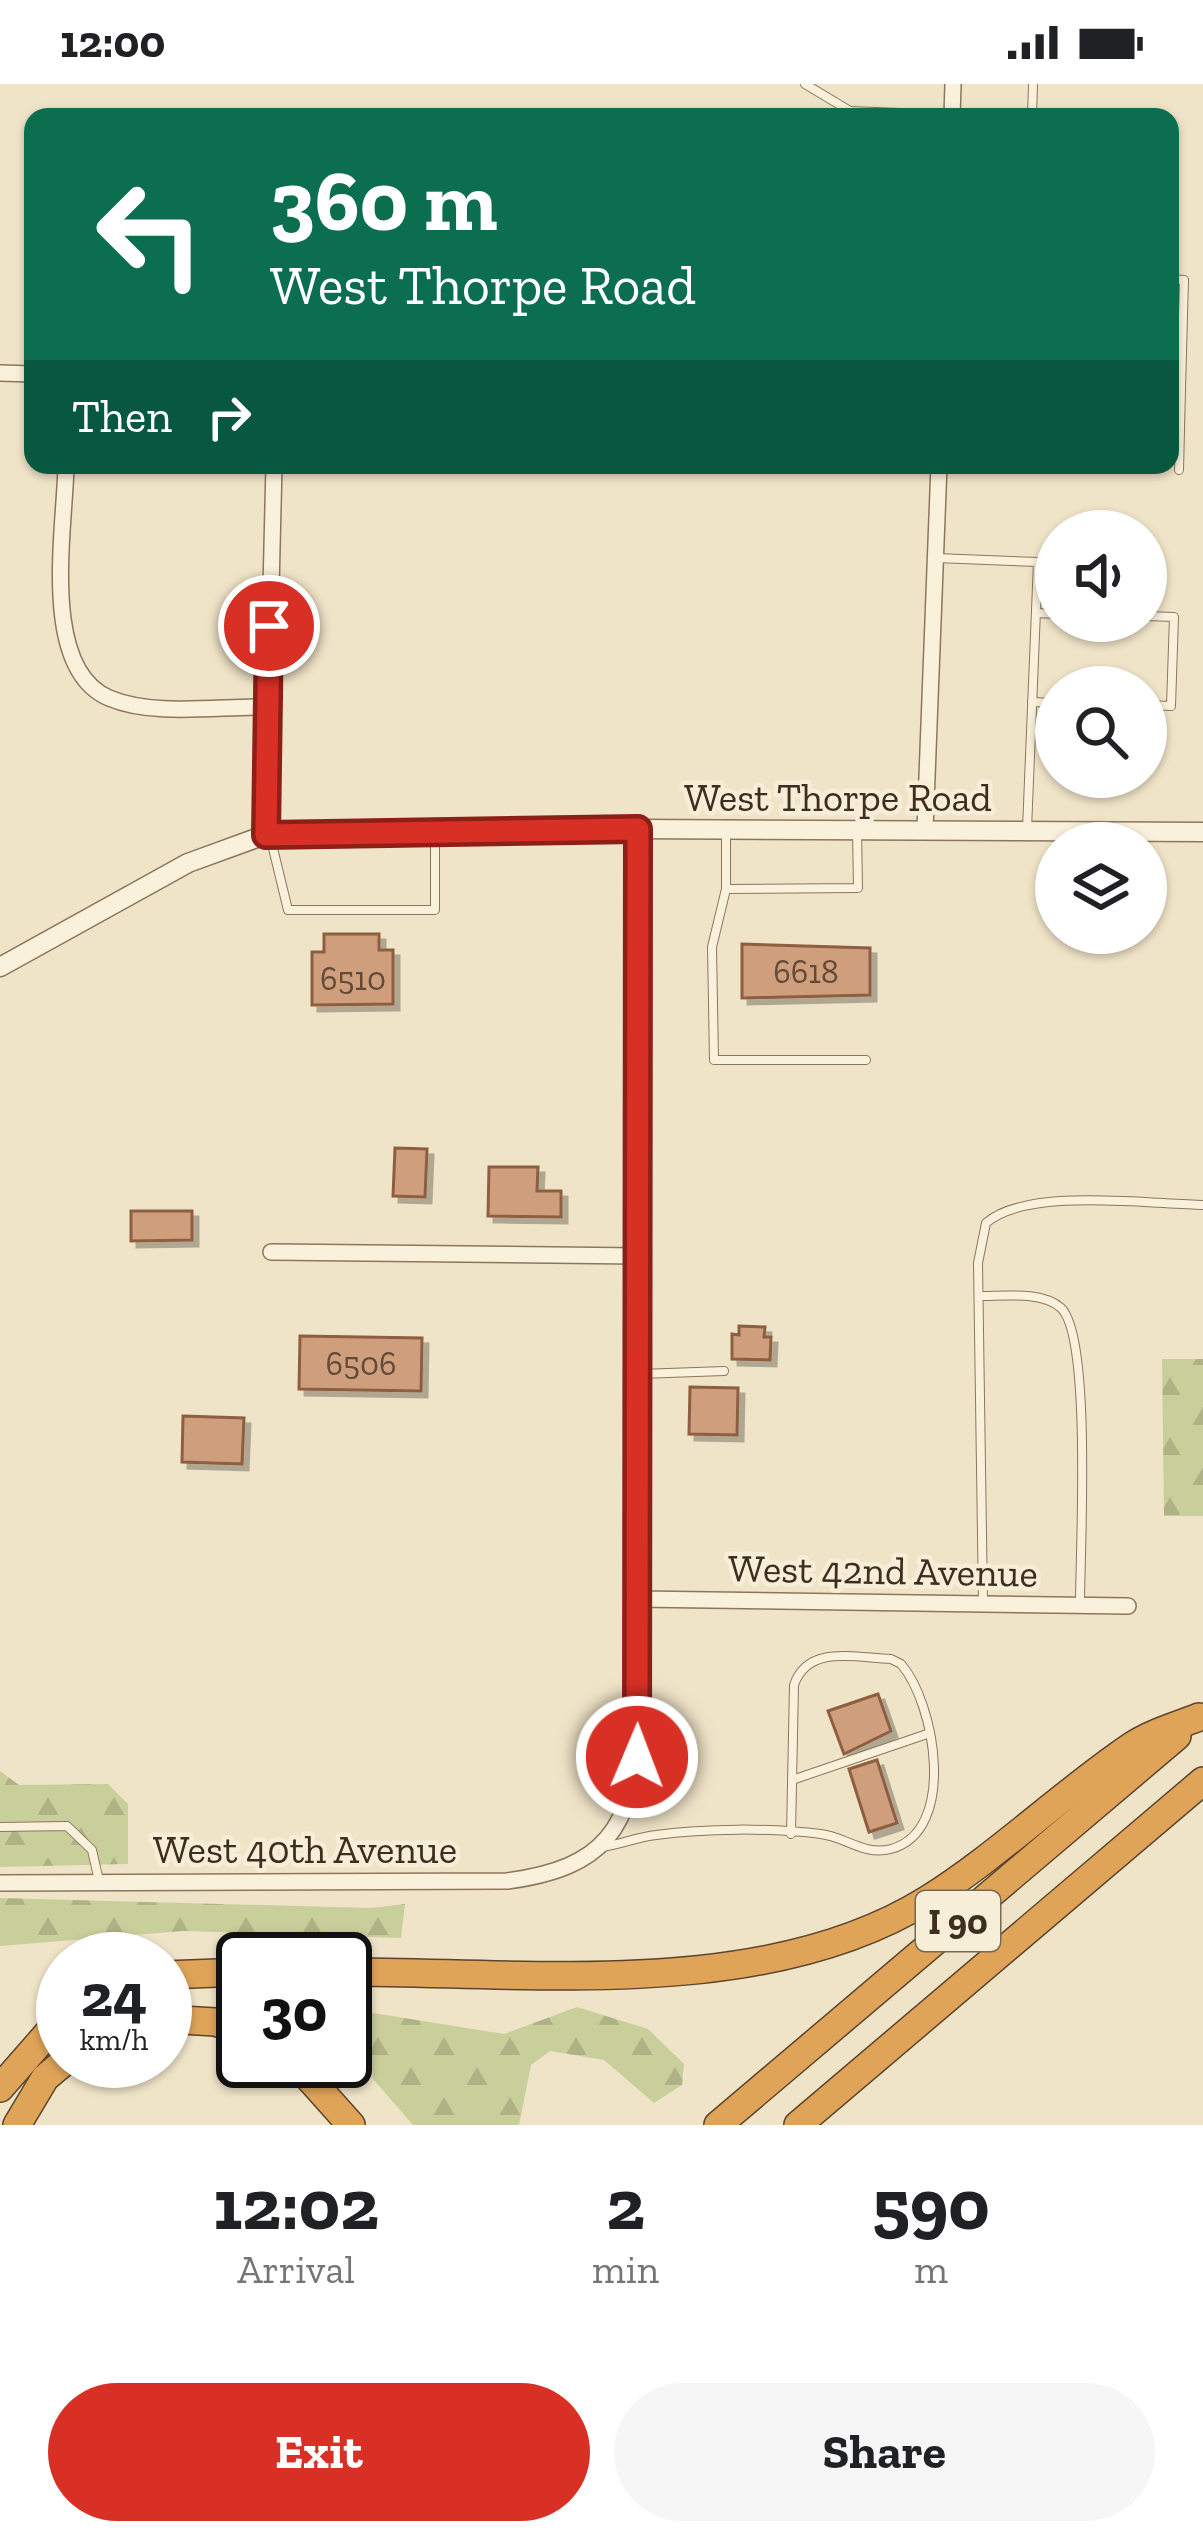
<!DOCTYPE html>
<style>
:root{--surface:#fff;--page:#f6f6f6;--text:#202124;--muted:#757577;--accent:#d93025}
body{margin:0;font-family:"Zilla Slab",serif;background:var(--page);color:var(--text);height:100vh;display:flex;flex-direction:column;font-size:45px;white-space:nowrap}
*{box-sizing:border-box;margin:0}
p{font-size:39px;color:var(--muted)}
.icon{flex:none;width:66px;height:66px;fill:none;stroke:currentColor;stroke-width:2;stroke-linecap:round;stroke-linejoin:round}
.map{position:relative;height:2041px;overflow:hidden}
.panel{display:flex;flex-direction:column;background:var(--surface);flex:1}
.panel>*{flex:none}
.banner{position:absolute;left:24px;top:24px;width:1155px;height:366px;border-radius:24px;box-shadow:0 3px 9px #0004;background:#0b6e4f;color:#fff;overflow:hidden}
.buttons{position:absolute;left:1035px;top:426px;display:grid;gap:24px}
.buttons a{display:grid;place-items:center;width:132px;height:132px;border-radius:50%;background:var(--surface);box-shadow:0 3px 9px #0004;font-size:60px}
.speed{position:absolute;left:36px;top:1848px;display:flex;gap:24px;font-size:60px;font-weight:700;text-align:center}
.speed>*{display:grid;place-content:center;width:156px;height:156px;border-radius:50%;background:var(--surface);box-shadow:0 3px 9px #0004;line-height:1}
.speed small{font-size:30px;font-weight:400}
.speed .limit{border:6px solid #111;border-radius:18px;background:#fff;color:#111}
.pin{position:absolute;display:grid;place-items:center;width:102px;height:102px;color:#fff;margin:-51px;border:6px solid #fff;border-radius:50%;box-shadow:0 3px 12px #0007}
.me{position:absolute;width:132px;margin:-66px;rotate:1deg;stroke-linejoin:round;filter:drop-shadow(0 0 9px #0008)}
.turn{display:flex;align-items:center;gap:42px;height:252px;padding:0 48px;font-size:54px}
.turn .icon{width:156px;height:156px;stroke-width:2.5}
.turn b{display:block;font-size:84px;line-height:102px}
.then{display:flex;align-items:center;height:114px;padding:0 48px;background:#0003;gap:24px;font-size:45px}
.eta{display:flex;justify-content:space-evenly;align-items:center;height:204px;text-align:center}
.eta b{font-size:72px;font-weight:700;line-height:84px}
.action{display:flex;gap:24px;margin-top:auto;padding:24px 48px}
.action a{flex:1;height:138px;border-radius:72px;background:var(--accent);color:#fff;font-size:48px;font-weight:700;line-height:138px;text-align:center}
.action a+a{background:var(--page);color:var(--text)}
.status{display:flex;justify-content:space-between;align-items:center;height:84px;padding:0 60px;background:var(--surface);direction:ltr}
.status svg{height:33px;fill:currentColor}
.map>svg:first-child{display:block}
.forest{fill:url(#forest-firs)}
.building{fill:#cf9f7d;stroke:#8d5f41;stroke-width:3;filter:url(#shadow)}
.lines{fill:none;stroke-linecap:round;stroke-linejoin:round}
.service-casing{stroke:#8d765c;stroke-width:10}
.minor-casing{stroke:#8d765c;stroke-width:18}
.tertiary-casing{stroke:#8d765c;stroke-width:21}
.motorway-casing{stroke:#5b4430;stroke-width:30}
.service{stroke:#faf1dc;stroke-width:8}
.minor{stroke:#faf1dc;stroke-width:15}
.tertiary{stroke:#faf1dc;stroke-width:18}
.motorway{stroke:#e0a458;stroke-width:27}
.route-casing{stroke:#8d1f18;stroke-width:30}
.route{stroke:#d93025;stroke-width:21}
.labels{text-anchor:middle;stroke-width:9;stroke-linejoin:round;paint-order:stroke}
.number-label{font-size:33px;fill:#624a37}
.shield{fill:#f7eed8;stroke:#756857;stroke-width:3}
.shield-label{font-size:36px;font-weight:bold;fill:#3d2e20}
.street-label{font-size:39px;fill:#3d2e20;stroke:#f7eed8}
</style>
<div class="status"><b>12:00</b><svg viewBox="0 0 49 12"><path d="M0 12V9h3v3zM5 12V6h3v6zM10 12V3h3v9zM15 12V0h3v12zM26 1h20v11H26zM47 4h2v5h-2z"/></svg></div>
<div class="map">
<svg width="1203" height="2041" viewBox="0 0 1203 2041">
<defs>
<pattern id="forest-firs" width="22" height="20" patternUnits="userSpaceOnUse" patternTransform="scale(3)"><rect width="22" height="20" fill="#c9cf9b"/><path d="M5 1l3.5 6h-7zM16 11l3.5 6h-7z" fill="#aeb285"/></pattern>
<filter id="shadow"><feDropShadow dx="6" dy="6" stdDeviation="0" flood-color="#0004"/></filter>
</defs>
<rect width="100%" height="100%" fill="#f0e4c8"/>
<g class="forest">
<polygon points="1162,1275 1203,1275 1203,1432 1164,1432"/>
<polygon points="0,1687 19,1701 108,1700 128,1720 128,1780 0,1783"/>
<polygon points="0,1814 371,1824 405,1820 401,1854 183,1847 0,1862"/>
<polygon points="577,1923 648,1945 684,1980 682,2001 654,2019 604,1976 550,1967 531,1981 519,2041 413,2041 373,1995 367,1928 504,1950"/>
</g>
<g class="building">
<polygon points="324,850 379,850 379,866 393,866 393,920 312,921 312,868 324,868"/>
<polygon points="742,860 870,864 870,911 742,914"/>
<polygon points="395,1064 427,1065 425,1113 393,1112"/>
<polygon points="489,1083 538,1083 537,1107 561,1107 561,1133 488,1132"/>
<polygon points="131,1127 192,1127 192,1156 131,1157"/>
<polygon points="739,1242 765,1243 764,1253 771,1253 770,1276 732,1275 732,1250 739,1251"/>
<polygon points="300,1252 422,1254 421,1307 299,1305"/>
<polygon points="690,1303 738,1304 737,1351 689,1350"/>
<polygon points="183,1332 244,1334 242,1380 182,1378"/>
<polygon points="878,1610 891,1647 844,1670 828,1627"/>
<polygon points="877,1676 897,1739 869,1748 849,1685"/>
</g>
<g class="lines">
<defs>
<g id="service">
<polyline points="805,0 850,27 951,31"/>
<polyline points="1032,33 1033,0"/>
<polyline points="1170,195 1184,196 1181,304 1170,303"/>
<polyline points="1179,386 1181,304"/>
<polyline points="936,474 1038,478 1027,745"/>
<polyline points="1036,529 1056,530"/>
<polyline points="1146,532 1174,533 1171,622 1146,621"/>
<polyline points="1032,618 1056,619"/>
<polyline points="726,745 726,805 858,804 857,746"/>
<polyline points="270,752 288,826 435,826 435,748"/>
<polyline points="726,805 712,863 714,976 866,976"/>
<path d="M980,1212C1003,1212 1043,1207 1061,1224C1092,1253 1080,1469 1080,1519"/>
<polyline points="640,1290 724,1287"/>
<path d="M983,1519L978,1179L986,1139C1027,1103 1148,1120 1203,1121"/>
<polyline points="792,1696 930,1649"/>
<polyline points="0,1743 67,1742 92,1766 99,1797"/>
<path d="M603,1763C621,1760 638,1753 656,1751C706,1744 771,1744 821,1750C846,1753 864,1772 891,1765C958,1747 935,1619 901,1580L891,1575C856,1574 808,1560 794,1601L791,1750"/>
</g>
<g id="minor">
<polyline points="952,33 953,0"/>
<polyline points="0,289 33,290"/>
<path d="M66,381C65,444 39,584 109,614C154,633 219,622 267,623"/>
<polyline points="925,745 939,381"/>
<polyline points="265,751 274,381"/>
<polyline points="271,1168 639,1172"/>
<polyline points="638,1515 1128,1522"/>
<path d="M0,1799L507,1797C605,1784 632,1745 639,1647L638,745"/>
</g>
<polyline id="tertiary" points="0,883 188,779 265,751 638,745 1203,748"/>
<g id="motorway">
<path d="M345,1888C530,1888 764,1917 927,1816C999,1771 1061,1710 1132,1662C1151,1649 1177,1642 1199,1633"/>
<polyline points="165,1891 243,1888"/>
<polyline points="165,1935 215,1938 243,1947"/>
<polyline points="294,1977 351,2041"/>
<polyline points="0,2004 63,1932"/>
<polyline points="17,2041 45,1994 65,1977"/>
<polyline points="718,2041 1177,1652"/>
<polyline points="798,2041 1203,1697"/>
</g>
</defs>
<use href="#service" class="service-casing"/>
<use href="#minor" class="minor-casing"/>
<use href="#tertiary" class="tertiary-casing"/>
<use href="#motorway" class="motorway-casing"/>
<use href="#service" class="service"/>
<use href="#minor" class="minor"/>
<use href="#tertiary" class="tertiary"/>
<use href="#motorway" class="motorway"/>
</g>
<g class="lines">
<defs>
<polyline id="route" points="269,542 266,751 638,745 637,1673"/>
</defs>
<use href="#route" class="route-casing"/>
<use href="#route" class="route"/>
</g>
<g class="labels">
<g class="number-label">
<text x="806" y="899">6618</text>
<text x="353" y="906">6510</text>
<text x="361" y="1291">6506</text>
</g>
<rect class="shield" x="916" y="1807" width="84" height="60" rx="9"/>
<g class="shield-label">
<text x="958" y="1850">I 90</text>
</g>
<g class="street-label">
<text x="838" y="727">West Thorpe Road</text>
<text transform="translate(883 1486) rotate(1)" y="14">West 42nd Avenue</text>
<text x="305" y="1779">West 40th Avenue</text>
</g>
</g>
</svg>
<div class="buttons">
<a><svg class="icon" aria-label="sound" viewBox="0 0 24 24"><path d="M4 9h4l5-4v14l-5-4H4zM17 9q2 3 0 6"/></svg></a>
<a><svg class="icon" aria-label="search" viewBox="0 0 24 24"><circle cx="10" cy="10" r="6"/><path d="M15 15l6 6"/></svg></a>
<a><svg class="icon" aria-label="layers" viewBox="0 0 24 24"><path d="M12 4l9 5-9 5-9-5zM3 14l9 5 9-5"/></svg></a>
</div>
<div class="speed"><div>24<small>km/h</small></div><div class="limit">30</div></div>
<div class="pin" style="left:269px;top:542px;background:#d93025"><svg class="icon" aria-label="arrive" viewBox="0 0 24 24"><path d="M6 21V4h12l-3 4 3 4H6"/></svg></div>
<svg class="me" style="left:637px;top:1673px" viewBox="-20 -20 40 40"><circle r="17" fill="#d93025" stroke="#fff" stroke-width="3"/><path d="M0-11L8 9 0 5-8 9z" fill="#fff"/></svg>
<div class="banner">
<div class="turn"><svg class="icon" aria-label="left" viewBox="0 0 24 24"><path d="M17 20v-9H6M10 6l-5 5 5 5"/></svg><div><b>360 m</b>West Thorpe Road</div></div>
<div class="then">Then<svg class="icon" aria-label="right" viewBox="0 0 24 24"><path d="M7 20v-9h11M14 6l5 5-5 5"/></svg></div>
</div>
</div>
<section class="panel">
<div class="eta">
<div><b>12:02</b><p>Arrival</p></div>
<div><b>2</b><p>min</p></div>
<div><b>590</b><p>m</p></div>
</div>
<div class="action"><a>Exit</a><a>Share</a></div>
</section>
